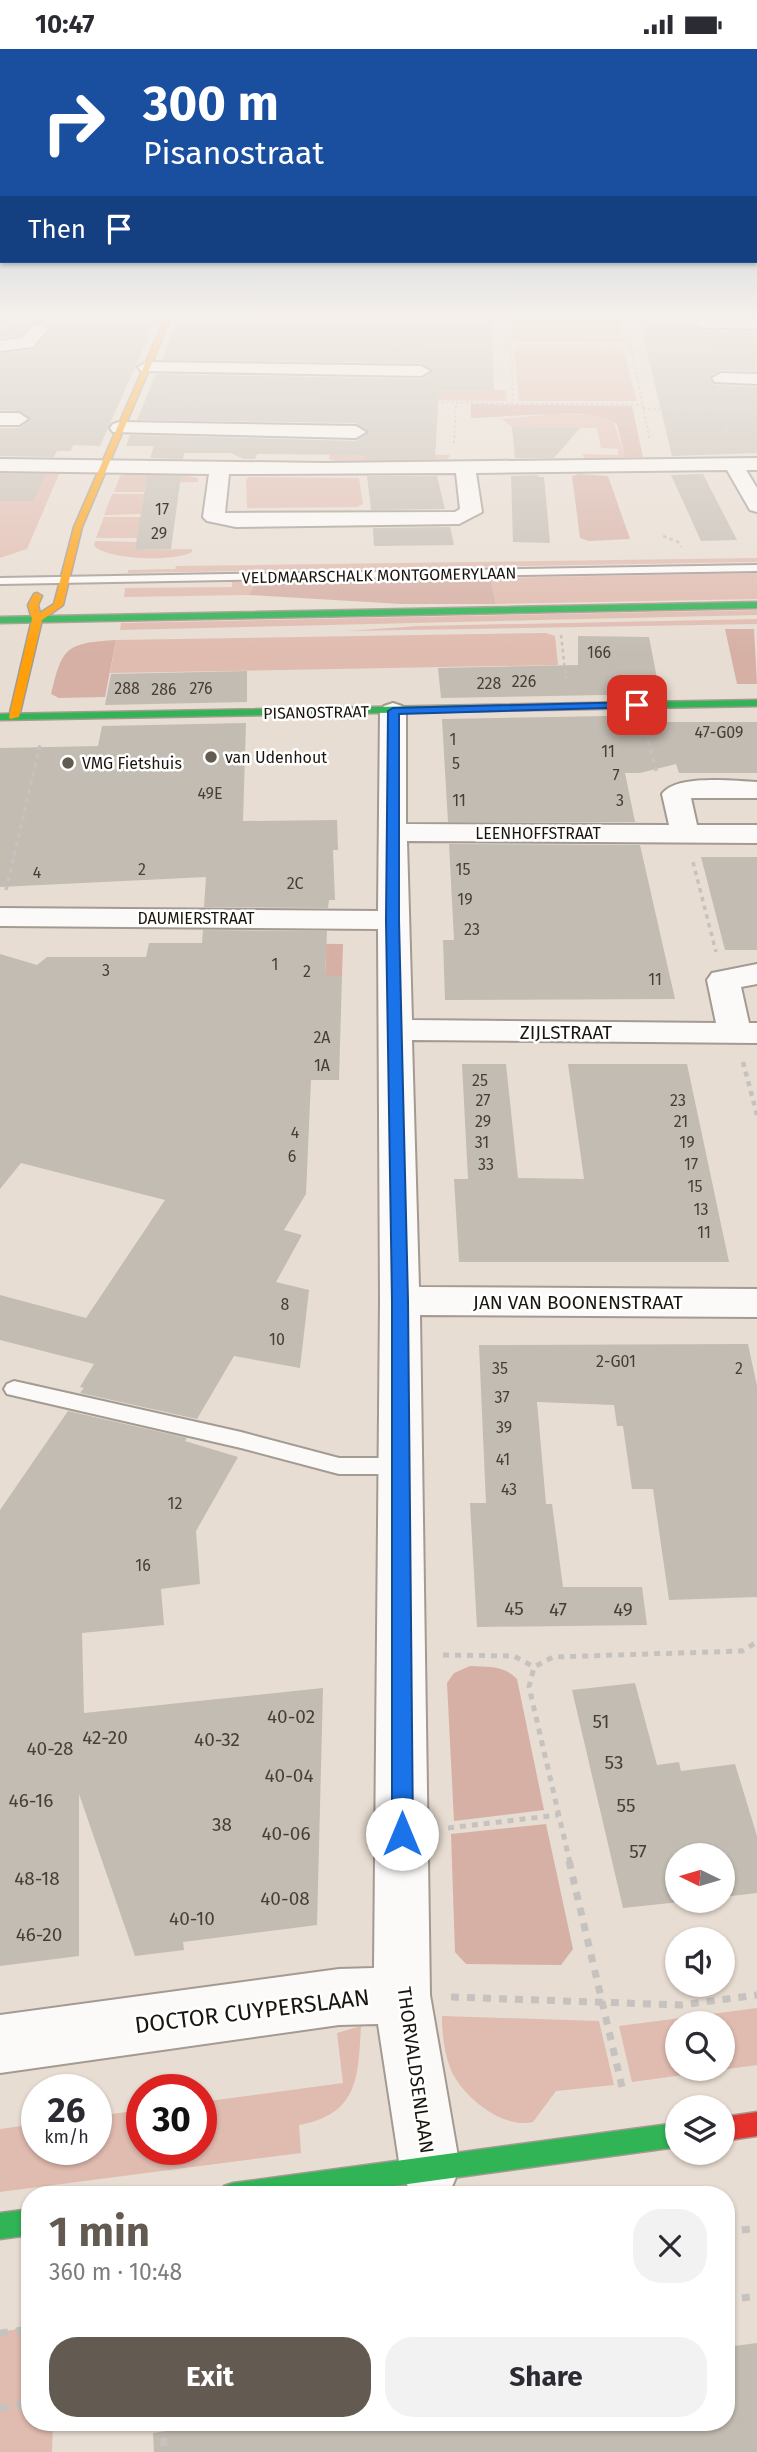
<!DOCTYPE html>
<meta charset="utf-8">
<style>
:root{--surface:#fff;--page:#f2f2f3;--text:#2b2b33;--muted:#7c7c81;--accent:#635b52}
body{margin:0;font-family:"Fira Sans",sans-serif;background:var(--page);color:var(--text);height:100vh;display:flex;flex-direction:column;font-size:26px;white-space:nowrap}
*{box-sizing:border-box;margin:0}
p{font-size:23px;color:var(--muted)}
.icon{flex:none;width:38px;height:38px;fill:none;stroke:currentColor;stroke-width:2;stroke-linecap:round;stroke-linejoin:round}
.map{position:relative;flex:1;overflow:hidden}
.panel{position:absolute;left:21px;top:2137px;width:714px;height:245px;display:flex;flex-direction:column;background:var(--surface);border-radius:28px;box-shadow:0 2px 5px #0004}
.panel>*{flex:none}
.top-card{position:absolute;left:0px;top:0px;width:758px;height:214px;box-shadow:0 2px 5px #0004;background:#1a4fa0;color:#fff;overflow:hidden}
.needle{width:46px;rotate:275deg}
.fabs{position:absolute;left:665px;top:1794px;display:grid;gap:14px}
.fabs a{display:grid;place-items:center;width:70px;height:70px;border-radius:50%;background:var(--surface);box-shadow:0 2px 5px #0004;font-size:35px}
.speed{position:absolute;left:21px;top:2025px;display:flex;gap:14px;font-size:35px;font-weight:700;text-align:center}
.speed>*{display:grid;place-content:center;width:91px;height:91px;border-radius:50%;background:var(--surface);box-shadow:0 2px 5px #0004;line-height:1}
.speed small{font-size:18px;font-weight:400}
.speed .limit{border:10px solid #d22;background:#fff;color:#111}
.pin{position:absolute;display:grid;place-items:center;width:60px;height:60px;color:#fff;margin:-30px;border-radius:14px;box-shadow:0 4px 10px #0006}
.me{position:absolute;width:77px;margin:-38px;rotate:0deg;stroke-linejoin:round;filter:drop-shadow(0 0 5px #0008)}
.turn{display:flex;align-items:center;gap:24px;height:147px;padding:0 28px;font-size:32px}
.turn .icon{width:91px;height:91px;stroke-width:2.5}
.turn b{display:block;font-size:49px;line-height:60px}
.then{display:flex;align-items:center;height:66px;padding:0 28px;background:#0003;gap:14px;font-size:26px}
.round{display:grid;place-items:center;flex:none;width:74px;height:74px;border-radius:28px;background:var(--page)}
.headline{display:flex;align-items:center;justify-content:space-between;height:119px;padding:0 28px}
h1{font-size:42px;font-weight:700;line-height:52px;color:var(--accent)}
.primary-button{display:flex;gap:14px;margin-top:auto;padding:14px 28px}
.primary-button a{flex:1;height:80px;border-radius:28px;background:var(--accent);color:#fff;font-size:28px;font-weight:700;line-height:80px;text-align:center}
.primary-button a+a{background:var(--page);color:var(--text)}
.status{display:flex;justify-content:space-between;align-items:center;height:49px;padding:0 35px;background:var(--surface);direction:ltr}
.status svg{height:19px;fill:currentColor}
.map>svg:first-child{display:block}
.green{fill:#e0bbaf;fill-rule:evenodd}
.forest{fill:#d6b0a5}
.building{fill:#c3bcb2}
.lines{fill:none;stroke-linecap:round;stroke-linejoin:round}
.lane-casing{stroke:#a39a92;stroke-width:4}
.street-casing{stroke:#a39a92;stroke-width:4}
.fast-casing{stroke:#a39a92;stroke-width:3}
.slow-casing{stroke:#a39a92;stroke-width:3}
.jam-casing{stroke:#a39a92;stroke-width:3}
.path-far5{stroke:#c5c2bf;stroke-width:2;stroke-dasharray:2.5 2.5;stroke-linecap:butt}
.path-far4{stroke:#c5c2bf;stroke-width:2.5;stroke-dasharray:3.5 3.5;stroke-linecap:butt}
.path-far3{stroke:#c5c2bf;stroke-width:3.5;stroke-dasharray:4.5 4.5;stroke-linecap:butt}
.path-far2{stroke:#c5c2bf;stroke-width:4.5;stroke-dasharray:5 5;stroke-linecap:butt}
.path-far1{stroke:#c5c2bf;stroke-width:5;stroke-dasharray:6 6;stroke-linecap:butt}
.path{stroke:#c5c2bf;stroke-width:7;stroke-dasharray:8 8;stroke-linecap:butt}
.lane{fill:#fcfaf8;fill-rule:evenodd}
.street{fill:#fcfaf8;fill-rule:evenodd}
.fast{fill:#30b455;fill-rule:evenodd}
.slow{fill:#ff9f0a;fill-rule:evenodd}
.jam{fill:#e5322d;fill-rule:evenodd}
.route{fill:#1a73e8;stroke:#114b97;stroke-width:2}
.poi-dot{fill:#635b52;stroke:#fff;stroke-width:2.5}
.labels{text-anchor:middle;stroke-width:5;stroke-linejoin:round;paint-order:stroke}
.number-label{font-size:16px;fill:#463f36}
.far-street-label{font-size:16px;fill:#1c150d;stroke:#fff}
.far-poi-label{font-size:16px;fill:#1c150d;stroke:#fff;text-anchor:start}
.street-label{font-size:19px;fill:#1c150d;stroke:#fff}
.near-number-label{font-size:19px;fill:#463f36}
.near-street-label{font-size:23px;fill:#1c150d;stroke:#fff}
</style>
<div class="status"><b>10:47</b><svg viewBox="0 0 49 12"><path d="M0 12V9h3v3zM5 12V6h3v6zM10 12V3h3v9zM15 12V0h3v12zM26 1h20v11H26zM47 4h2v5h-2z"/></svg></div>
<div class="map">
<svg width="757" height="2403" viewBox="0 0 757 2403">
<rect width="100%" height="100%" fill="#e8ddd2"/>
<g class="green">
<polygon points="512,269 619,269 624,293 513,292"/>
<polygon points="520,298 623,300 637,352 519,352 514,300"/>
<polygon points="396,337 506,341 507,352 398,351"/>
<polygon points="552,365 594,366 613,371 625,407 643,408 584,410 583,405 618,406 618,400 601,399 597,379 512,378 502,370"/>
<polygon points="331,400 376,405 450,406 448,410 441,413 337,413 329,410"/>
<polygon points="0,422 60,423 27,500 0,509"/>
<polygon points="130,424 183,426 198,429 198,433 146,434 144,443 114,443 120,427"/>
<polygon points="249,428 359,429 363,455 357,458 247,459 246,430"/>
<polygon points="112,445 144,445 141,465 104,466"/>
<polygon points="104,468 141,468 137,489 96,489"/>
<path d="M95,492L136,493L135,501L192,500V503C174,513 109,511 94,497Z"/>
<polygon points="757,509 757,513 128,524 128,521 175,520 176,517"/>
<polygon points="757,524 757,550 496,555 490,529"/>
<polygon points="232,533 257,533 248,546 124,548 125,539 232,538"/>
<polygon points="757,561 757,566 120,581 121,574"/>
<polygon points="757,570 757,575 346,582 419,577"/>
<polygon points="546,584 555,587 558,616 110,624 116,591"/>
<path d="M757,1959V2016L632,2033L619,1977ZM677,1974H723V2020H677Z"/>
<path d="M442,1967L599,1972L614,2036L556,2042L533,2073C502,2080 463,2048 451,2021C444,2003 442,1986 442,1967Z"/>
<path d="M361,1977C358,2028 359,2065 299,2076L301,2104L0,2143V2080L37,2075V2100H96V2067L142,2061V2100H201V2053L343,2034L337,1984Z"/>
<polygon points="30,2278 30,2373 53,2373 52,2403 0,2403 0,2283"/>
</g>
<g class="forest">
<path d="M471,355L632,357L643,408H625L617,376C601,355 499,370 471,369Z"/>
<polygon points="579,425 608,427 630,490 589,492 580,489 572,427"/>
<polygon points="490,529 496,555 401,555 248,546 257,533"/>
<polygon points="754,580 757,635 737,635 725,580"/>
<path d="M116,591L105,648L59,649L51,645C62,598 66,594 116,591Z"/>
<polygon points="247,894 343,895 342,927 325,927 326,905"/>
<path d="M470,1617C488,1618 504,1616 517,1630L544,1761L454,1772L447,1634L454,1624Z"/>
<polygon points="546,1775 573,1900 561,1916 466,1915 455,1903 451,1785"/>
</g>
<g class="building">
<polygon points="157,269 100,397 73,396 71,402 57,402 54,408 0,407 0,379 19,379 30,371 20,362 0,361 0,304 33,301 51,280 41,273 34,273 21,287 0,289 0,281 18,270"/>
<polygon points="178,269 440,273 441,269 491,269 494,341 439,341 435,410 365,411 365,406 257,405 255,410 244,410 230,404 184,404 183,410 150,409 154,397 126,397 130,386 356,392 368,384 356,374 137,371 156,325 421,330 432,323 421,314 162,311"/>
<polygon points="639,269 699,269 693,273 698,281 757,283 757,322 721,321 709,328 715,336 757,338 757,404 672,407"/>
<polygon points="512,378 580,379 554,409 515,409"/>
<polygon points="0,425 46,425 33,452 0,452"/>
<polygon points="703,425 737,491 701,492 671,426"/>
<polygon points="539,426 537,428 544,428 550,494 513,493 511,427"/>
<polygon points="147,427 181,427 171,500 135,501"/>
<polygon points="367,427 437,427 445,460 371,461"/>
<polygon points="450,478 454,496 374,497 373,479"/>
<polygon points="578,587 649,588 660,645 441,649 438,619 578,616"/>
<polygon points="247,622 247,653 105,656 111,625"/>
<polygon points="664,666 665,673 757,673 757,724 679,724 676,715 640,724 625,724 635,773 448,773 442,670"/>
<polygon points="246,674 243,772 337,771 338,801 333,801 335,851 329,851 328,859 204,858 206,828 0,838 0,699 98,697 102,677"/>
<polygon points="449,795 640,796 675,950 445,951 443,891 454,891"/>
<polygon points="701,808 757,808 757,901 725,901"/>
<polygon points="203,881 327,882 325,927 342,927 339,1031 311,1031 306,1145 284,1181 302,1186 276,1233 309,1241 300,1319 234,1307 197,1370 80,1344 84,1339 80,1338 94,1315 0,1291 0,1246 86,1269 165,1151 21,1114 0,1140 0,905 37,916 47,908 146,908 149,894 202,894"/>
<polygon points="462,1015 506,1015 518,1129 584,1130 568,1015 687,1015 729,1213 459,1213 454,1130 468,1130"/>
<polygon points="748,1295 757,1337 757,1548 669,1551 653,1440 632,1440 623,1377 617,1377 614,1356 537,1353 546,1455 552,1455 563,1538 642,1538 647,1576 477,1578 470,1454 486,1454 479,1296"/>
<polygon points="68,1362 187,1389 185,1392 238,1408 196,1482 200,1535 161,1540 164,1576 82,1584 84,1664 323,1639 317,1876 183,1893 184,1901 135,1907 79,1745 79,1907 0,1917 0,1461"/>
<polygon points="635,1634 657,1716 679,1713 681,1722 735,1715 757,1787 757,1844 723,1848 723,1806 677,1806 677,1852 689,1852 623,1859 572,1641"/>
<polygon points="757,2294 757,2403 154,2403 153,2384 227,2373 726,2373 726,2298"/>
</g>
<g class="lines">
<defs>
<g id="lane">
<polygon points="757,516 757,522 0,535 0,529"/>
<polygon points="14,1332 241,1383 339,1409 401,1409 409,1411 412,1417 409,1423 401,1425 339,1425 241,1399 7,1345 4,1340 7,1335"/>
</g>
<g id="street">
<polygon points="704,269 757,270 757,280 698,278 696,274"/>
<polygon points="40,275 48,280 33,298 0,302 0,292 22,289 34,276"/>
<polygon points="147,313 421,317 430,322 421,327 141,322 138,318"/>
<polygon points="721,324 757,325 757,335 715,333 712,329"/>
<polygon points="0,364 19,364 28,370 19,376 0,376"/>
<polygon points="120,373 356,377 366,383 356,389 113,383 110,379 113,375"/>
<path d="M757,409V421H746L757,439V463L750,461L727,421L476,424L482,463L459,475L236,478L207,472L203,468L209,425L0,422V410L326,414ZM456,424L460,460L455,463L225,464L229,425Z"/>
<path d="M393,654L402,657L406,662V775L669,776L662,745C676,725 734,732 757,733V749H691L697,776H757V794L407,792L412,971L716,974L707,931L712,924L757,915V935L741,938L749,974H757V994L412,991L419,1238L757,1240V1268L420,1266L430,1946L460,2119L451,2140C436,2147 424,2147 409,2140L400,2119L378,1975L339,1976L0,2024V1966L339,1920L374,1919L380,1252L378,880L0,877V859L378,862L380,662L384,657Z"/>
</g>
<g id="fast">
<polygon points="757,553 757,559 0,574 0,568"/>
<polygon points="757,651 757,657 0,671 0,665"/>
<polygon points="677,2074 677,2098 328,2146 221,2146 224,2137 233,2134"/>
<polygon points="30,2160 30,2186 0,2190 0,2164"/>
</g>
<polygon id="slow" points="165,269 171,269 82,478 63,556 42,571 19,668 10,670 9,668 32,570 28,556 34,545 37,544 42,547 38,556 40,564 54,555 74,478"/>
<polygon id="jam" points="757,2063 757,2087 723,2092 723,2068"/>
</defs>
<use href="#lane" class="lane-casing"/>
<use href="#street" class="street-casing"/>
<use href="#fast" class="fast-casing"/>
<use href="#slow" class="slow-casing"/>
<use href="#jam" class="jam-casing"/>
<g class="path-far5">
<polyline points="510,269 513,354"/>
<polyline points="625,269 650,392"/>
<polyline points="398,296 401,269"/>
<polyline points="428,296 630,298"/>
<polyline points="631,302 714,303"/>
<polyline points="171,350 642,356"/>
<polyline points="643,360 757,362"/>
<polyline points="720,362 730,390"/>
<polyline points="454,394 456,354"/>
</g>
<g class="path-far4">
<polyline points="663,487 678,493 681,498"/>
<polyline points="561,586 566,630"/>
<polyline points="646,682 647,685"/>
</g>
<g class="path-far3">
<polyline points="646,683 657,725"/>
<polyline points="693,813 716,903"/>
<polyline points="6,841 40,696"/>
</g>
<polyline class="path-far2" points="743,1013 757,1066"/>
<g class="path-far1">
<polyline points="443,1606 514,1607 534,1618"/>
<polyline points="448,1779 558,1766"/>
<polyline points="570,1814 529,1638 534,1618 553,1608 742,1602 757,1593"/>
</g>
<g class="path">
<polyline points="569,1812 623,2042"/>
<polyline points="451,1948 681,1956 757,1946"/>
<polyline points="726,2183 757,2179"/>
<polyline points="726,2251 757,2247"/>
<polyline points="0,2284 30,2280"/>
<polyline points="0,2359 30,2354"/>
<polyline points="163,2373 164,2403"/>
</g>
<use href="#lane" class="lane"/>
<use href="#street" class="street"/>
<use href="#fast" class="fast"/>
<use href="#slow" class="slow"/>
<use href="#jam" class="jam"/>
</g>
<linearGradient id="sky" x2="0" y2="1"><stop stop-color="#95b3c1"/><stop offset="0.44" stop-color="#f5f0eb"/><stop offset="1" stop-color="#f5f0eb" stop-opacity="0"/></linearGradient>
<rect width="757" height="606" fill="url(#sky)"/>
<polygon class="route" points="637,653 642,656 641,658 399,665 399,871 408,1252 413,1785 410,1792 402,1795 395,1792 392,1785 392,1252 386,871 388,662 393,659"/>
<g class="poi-dot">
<circle cx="211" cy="708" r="7"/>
<circle cx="68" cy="714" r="7"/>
</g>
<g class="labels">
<g class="number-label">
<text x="162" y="466">17</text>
<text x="159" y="490">29</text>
<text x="599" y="609">166</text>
<text x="524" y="638">226</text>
<text x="489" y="640">228</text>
<text x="127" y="645">288</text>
<text x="201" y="645">276</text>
<text x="164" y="646">286</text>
<text x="719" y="689">47-G09</text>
<text x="453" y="696">1</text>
<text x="608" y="708">11</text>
<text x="456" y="720">5</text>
<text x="616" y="732">7</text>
<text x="210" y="750">49E</text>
<text x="459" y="757">11</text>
<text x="620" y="757">3</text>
<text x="142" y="826">2</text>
<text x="463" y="826">15</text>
<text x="37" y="829">4</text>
<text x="295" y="840">2C</text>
<text x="465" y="856">19</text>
<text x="472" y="886">23</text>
<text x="275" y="921">1</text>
<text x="106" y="927">3</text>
<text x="307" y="928">2</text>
<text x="655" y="936">11</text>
<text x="322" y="994">2A</text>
<text x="322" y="1022">1A</text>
<text x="480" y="1037">25</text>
<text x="483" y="1057">27</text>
<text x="678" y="1057">23</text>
<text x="483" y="1078">29</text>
<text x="681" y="1078">21</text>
<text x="295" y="1089">4</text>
<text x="482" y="1099">31</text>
<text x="687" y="1099">19</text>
<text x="292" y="1113">6</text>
<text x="486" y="1121">33</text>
<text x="691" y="1121">17</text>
<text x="695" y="1143">15</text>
<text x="701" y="1166">13</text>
<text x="704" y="1189">11</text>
<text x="285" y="1261">8</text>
<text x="277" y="1296">10</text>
<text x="616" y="1318">2-G01</text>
<text x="500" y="1325">35</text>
<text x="739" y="1325">2</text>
<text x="502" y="1354">37</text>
<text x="504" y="1384">39</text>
<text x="503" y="1416">41</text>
<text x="509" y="1446">43</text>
<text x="175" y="1460">12</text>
<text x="143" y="1522">16</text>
</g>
<g class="far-street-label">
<text transform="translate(379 526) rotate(-1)" y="6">VELDMAARSCHALK MONTGOMERYLAAN</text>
<text transform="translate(316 663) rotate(-1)" y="6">PISANOSTRAAT</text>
<text x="538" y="790">LEENHOFFSTRAAT</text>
<text x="196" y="875">DAUMIERSTRAAT</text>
</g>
<g class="far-poi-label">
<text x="225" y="714">van Udenhout</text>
<text x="82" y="720">VMG Fietshuis</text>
</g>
<g class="street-label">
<text x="566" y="990">ZIJLSTRAAT</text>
<text x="578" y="1260">JAN VAN BOONENSTRAAT</text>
<text transform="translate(416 2021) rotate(82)" y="7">THORVALDSENLAAN</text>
</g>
<g class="near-number-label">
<text x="514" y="1566">45</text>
<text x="558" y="1567">47</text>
<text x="623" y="1567">49</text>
<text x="291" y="1674">40-02</text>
<text x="601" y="1679">51</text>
<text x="105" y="1695">42-20</text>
<text x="217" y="1697">40-32</text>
<text x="50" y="1706">40-28</text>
<text x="614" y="1720">53</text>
<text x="289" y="1733">40-04</text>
<text x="31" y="1758">46-16</text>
<text x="626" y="1763">55</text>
<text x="222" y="1782">38</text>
<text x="286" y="1791">40-06</text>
<text x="638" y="1809">57</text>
<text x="37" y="1836">48-18</text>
<text x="285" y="1856">40-08</text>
<text x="192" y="1876">40-10</text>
<text x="39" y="1892">46-20</text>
</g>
<g class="near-street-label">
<text transform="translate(252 1962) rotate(-7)" y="8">DOCTOR CUYPERSLAAN</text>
</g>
</g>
</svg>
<div class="fabs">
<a><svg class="needle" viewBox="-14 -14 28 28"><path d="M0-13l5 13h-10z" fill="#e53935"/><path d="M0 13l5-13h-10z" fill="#7c7c81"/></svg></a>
<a><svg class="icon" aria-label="sound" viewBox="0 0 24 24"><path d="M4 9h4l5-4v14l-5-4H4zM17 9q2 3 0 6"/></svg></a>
<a><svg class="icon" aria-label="search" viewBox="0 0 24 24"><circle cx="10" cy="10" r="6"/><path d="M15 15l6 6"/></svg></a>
<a><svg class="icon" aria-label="layers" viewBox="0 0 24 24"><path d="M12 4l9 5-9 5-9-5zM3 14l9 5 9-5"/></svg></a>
</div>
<div class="speed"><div>26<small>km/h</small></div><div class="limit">30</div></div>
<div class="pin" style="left:637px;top:656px;background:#d93025"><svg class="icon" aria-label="arrive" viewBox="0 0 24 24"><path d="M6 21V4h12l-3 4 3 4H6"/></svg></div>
<svg class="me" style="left:402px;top:1785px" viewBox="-20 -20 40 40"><circle r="19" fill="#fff"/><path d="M0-13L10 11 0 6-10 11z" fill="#1a73e8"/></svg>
<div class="top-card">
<div class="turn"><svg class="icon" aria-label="right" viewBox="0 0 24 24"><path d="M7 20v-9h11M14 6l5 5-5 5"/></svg><div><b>300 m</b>Pisanostraat</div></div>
<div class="then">Then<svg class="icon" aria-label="arrive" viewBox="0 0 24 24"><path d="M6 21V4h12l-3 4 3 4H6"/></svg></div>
</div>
<section class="panel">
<div class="headline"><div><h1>1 min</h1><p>360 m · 10:48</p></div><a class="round"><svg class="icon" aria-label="close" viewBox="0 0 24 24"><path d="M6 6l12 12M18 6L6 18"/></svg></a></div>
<div class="primary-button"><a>Exit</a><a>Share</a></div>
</section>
</div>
